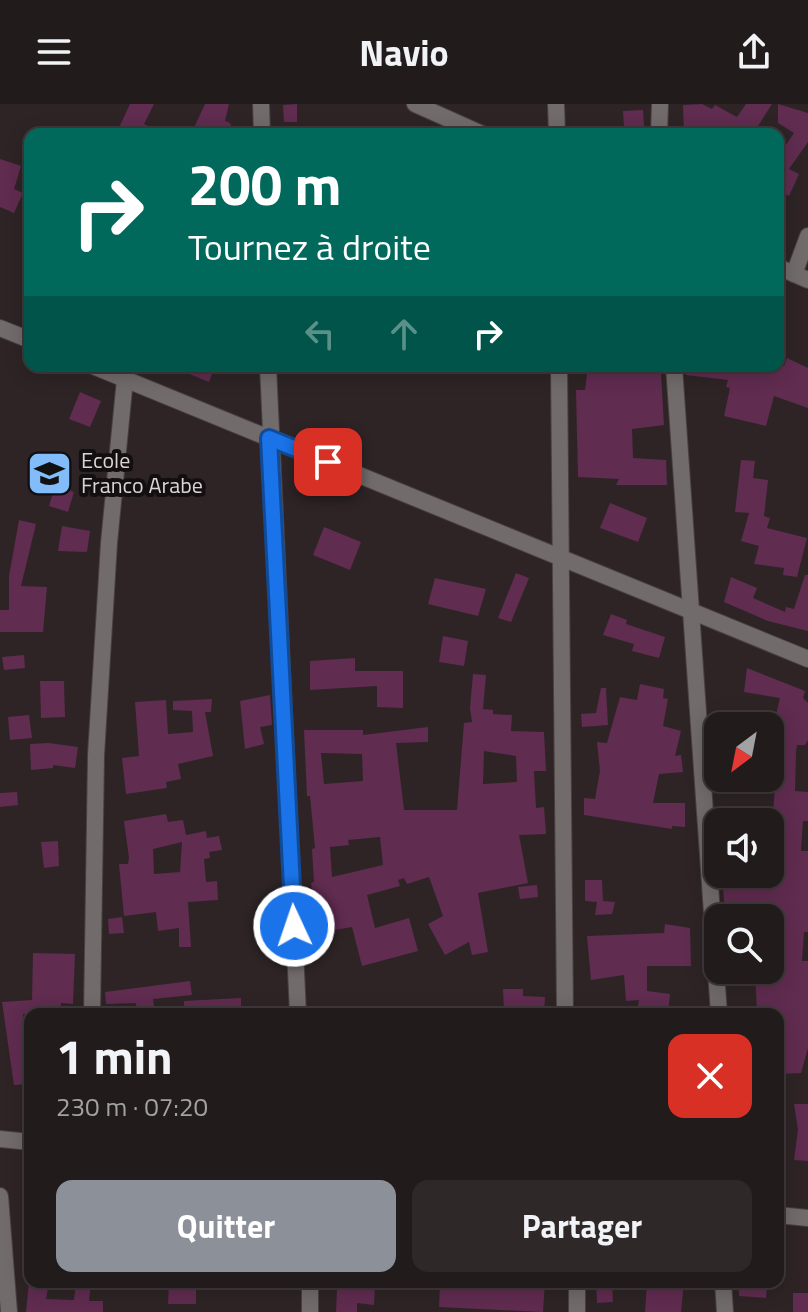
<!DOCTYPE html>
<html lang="fr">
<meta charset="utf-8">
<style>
:root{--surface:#221b1c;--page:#2e2829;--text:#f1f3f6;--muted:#a2a1a3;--line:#3f393b;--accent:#8c9099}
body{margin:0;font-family:"Titillium Web",sans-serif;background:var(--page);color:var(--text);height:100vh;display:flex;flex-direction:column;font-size:30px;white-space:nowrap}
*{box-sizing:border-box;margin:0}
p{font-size:26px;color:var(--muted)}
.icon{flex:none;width:44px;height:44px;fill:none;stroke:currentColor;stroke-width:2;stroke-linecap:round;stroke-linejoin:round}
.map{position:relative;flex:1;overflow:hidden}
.details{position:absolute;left:24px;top:904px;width:760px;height:280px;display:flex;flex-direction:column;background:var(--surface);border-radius:16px;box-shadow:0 4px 20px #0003,0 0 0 2px var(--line)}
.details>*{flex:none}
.hud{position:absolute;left:24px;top:24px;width:760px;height:244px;border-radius:16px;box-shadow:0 4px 20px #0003,0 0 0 2px var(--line);background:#00695c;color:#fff;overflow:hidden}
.needle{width:52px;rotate:212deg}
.fabs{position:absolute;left:704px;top:608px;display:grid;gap:16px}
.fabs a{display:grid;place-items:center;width:80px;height:80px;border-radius:16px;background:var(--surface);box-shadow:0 4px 20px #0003,0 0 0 2px var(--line);font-size:40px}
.pin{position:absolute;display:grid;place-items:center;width:68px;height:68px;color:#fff;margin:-34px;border-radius:16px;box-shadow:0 4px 12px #0006}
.me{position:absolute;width:88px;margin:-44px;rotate:357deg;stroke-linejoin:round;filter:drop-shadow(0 0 6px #0008)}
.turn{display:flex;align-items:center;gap:28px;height:168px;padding:0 32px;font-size:36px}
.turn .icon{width:104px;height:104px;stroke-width:2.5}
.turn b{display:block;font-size:56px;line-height:68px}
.lanes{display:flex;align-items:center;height:76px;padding:0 32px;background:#0003;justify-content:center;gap:40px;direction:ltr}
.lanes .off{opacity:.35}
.round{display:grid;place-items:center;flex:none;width:84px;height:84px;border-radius:16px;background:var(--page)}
.overview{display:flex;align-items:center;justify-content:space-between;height:136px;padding:0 32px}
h1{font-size:48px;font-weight:700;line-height:60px}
.button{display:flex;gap:16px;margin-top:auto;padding:16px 32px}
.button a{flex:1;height:92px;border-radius:16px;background:var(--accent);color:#fff;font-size:32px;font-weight:700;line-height:92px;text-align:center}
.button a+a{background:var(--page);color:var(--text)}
header{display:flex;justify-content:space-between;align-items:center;height:104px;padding:0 32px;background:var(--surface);font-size:36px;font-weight:700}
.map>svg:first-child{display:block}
.building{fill:#602c50;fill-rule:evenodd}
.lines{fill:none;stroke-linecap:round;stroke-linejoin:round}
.minor-casing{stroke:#4a4042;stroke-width:18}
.tertiary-casing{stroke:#4a4042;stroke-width:18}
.minor{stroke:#716b6b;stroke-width:16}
.tertiary{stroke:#716b6b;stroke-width:16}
.route-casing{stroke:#114b97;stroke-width:20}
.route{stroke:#1a73e8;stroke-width:14}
.labels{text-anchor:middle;stroke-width:8;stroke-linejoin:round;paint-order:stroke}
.poi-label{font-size:22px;fill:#dbd4d5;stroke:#130f10;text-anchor:start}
</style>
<header><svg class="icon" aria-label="menu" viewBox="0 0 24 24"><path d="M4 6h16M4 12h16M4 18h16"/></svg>Navio<svg class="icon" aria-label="share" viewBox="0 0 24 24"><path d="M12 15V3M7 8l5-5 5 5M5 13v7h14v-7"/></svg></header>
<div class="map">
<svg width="808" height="1208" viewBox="0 0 808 1208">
<rect width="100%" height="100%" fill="#2e2426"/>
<g class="building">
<polygon points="130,0 154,0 144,20 166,30 116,30"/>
<polygon points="205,0 229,0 225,17 230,19 235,30 191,30"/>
<polygon points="297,0 297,18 284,18 283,1"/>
<polygon points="702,0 712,5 715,1 737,13 746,0 772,0 753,30 684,30 683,1"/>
<polygon points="778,0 808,9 808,38 789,65 799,70 789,92 778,87 778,53 794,29 778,19"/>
<polygon points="643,6 644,22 624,23 623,7"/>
<polygon points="0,55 21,62 14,85 23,89 14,109 0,103"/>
<polygon points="787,254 808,264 808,304 774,292 766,322 724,312 730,284 726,283 728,276 686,271 686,262 784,262"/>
<polygon points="170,262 215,262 209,278"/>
<polygon points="588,262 653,262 651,269 661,270 664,321 632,325 633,354 666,356 667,381 616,381 619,375 578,373 576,286 585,286"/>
<polygon points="80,288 101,297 90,323 69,315"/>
<polygon points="741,356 755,357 753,374 768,376 764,412 770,414 767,424 807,434 797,473 783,471 784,464 754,460 759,442 741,437 749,409 735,408"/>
<polygon points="55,382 74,388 68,408 49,402"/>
<polygon points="610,399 647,414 638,438 600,424"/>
<polygon points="19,416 36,420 21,482 47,483 43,528 0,528 0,506 9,506 9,472"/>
<polygon points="62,422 90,427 87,448 58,447"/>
<polygon points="324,423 361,438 350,466 313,451"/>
<polygon points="516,469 529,474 511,518 498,514"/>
<polygon points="805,471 808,471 808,527 768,517 724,498 731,473 757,484 753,494 785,508 786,503 794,505"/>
<polygon points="435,474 486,485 478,512 428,500"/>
<polygon points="611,510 627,516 626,520 665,533 659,554 632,547 634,540 603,531"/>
<polygon points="443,532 468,537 464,562 439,558"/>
<polygon points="24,551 25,564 4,566 2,553"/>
<polygon points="355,554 355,567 403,567 403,604 377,603 377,582 310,586 310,557"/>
<polygon points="747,564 805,587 803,594 808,599 808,636 805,641 797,641 796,647 795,687 808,688 808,717 803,717 801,747 808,747 808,828 804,828 802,857 808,857 808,944 801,969 778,970 778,910 757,910 755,866 770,866 770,814 725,814 723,781 728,781 728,770 770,770 770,709 773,709 775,682 770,682 770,667 773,623 780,594 744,588"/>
<path d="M473,570L486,571L483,605L493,606V610L512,611L511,627L544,628L546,667H534L536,704L544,703L546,730L519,731L528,779L478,789L488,848L472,851L469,838L445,851L428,820L443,812L429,773L407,780L404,774L398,776L400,782L367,791L375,824L409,814L418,847L362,862L352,823L318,829L311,779L314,778L312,745L315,744L310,692H307L304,626H363V631L428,623V638L396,639L404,706H457L464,619L472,618L470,604ZM484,647L516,652L517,678L483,680ZM321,649L362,650L363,677L324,680ZM380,733L383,761L332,773L330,743L349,741L348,736Z"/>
<polygon points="40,577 64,577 65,613 41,614"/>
<polygon points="640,580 664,585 663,594 668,595 663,622 681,627 675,652 681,651 683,668 659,670 653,699 685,699 685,723 672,722 672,725 584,711 584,694 595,695 600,667 597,638 607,639 620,593 637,596"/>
<polygon points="601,584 606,584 608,621 582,623 581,610 596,609"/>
<polygon points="270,591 272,621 260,623 264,640 245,645 240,597"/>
<polygon points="212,595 211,608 205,608 213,652 178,660 181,675 166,678 167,684 126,690 122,654 139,652 135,598 166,596 168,630 193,628 192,607 173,606 173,597"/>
<polygon points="29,611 32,634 10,636 8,613"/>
<polygon points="49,639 78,643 75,664 53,661 53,664 31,666 30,640"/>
<polygon points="17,688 18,701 0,703 0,689"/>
<path d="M166,710L168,718L183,716L186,731L206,727L207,734L219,732L222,746L209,748L210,754L204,755L206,778L217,777L218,796L188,798L191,843H179V824L158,827L156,808L124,812L119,760H128L129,754L124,717ZM182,738L180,768L154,770L153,745Z"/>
<polygon points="58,737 59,762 44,764 41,738"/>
<polygon points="585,776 602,776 603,797 615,798 612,810 595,811 597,798 585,797"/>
<polygon points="537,781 538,793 520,795 518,783"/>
<polygon points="122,813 124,829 109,830 108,815"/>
<polygon points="665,820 690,824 691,862 647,862 647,887 670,890 668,910 637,907 639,896 626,897 624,871 591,876 587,832 664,829"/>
<polygon points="33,849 75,850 73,900 61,899 60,910 23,910 25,940 30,940 30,980 14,981 2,898 32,896"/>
<polygon points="190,877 192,891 153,895 155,910 137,910 136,899 106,900 105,888"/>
<polygon points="503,885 523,885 523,892 545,893 544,908 504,908"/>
<polygon points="241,894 241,910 184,910 184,897"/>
<polygon points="794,1000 808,1000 808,1057 794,1056 798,1026"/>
<polygon points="29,1178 49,1178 46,1195 74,1196 76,1178 91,1178 89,1197 103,1197 103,1208 26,1208"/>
<polygon points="169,1178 196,1178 196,1200 168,1200"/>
<polygon points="456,1178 545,1178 543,1208 439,1203 440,1183 456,1184"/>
<polygon points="596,1178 612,1178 613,1198 597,1199"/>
<polygon points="647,1178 684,1178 681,1208 645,1208"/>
<polygon points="739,1178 767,1178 766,1194 739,1192"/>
<polygon points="358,1181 375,1182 374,1201 357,1199 357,1208 336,1208 337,1185 359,1186"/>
<rect x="793" y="1189" width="15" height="19"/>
</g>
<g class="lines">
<defs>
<g id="minor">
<polyline points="261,0 262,30"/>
<polyline points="415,0 482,30"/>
<polyline points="556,0 557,30"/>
<polyline points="659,30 660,0"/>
<polyline points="778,163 808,176"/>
<polyline points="794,170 808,132"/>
<polyline points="268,262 298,910"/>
<polyline points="559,262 565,910"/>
<polyline points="674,262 719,910"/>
<polyline points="92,910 96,651 109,439 125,275"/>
<polyline points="0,1035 30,1038"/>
<polyline points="0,1092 9,1208"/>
<polyline points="778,1111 808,1114"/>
<polyline points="577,1178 577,1208"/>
<polyline points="723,1178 725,1208"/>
<polyline points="310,1208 310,1178"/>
</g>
<g id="tertiary">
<polyline points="0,224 30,236"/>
<polyline points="93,262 808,555"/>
</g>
</defs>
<use href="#minor" class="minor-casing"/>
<use href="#tertiary" class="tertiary-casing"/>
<use href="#minor" class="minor"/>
<use href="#tertiary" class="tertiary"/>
</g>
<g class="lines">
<defs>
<polyline id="route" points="294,822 269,334 328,358"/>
</defs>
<use href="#route" class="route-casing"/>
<use href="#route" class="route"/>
</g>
<defs>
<symbol id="school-square" viewBox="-11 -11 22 22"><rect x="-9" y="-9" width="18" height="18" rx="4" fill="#83bcfb" stroke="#130f10"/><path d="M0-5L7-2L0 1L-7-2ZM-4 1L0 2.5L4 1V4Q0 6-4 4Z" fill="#111"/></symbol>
</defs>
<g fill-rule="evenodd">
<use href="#school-square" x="24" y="344" width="51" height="51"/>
</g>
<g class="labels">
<g class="poi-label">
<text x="81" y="364">Ecole<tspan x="81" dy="25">Franco Arabe</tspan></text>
</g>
</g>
</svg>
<div class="fabs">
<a><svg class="needle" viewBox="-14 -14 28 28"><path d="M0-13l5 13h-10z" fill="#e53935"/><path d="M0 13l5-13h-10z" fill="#a2a1a3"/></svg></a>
<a><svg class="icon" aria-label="sound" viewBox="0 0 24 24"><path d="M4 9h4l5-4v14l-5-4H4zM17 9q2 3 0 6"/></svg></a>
<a><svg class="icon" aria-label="search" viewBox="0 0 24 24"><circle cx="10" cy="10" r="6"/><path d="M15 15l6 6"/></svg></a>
</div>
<div class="pin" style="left:328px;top:358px;background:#d93025"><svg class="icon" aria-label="arrive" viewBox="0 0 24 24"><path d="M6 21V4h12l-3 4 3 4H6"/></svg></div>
<svg class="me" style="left:294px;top:822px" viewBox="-20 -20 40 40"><circle r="17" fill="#1a73e8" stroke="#fff" stroke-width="3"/><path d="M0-11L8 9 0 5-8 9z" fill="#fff"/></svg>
<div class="hud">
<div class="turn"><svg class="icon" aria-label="right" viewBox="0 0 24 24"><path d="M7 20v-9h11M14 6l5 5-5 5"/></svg><div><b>200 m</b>Tournez à droite</div></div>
<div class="lanes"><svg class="icon off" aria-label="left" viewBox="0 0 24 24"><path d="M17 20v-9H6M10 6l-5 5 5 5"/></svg><svg class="icon off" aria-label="ahead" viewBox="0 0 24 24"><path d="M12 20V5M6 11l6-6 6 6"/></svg><svg class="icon" aria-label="right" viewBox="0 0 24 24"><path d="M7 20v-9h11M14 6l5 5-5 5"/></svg></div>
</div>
<section class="details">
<div class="overview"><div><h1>1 min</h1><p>230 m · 07:20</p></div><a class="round" style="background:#d93025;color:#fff"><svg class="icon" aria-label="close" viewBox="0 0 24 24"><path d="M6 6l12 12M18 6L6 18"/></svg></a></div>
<div class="button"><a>Quitter</a><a>Partager</a></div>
</section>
</div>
